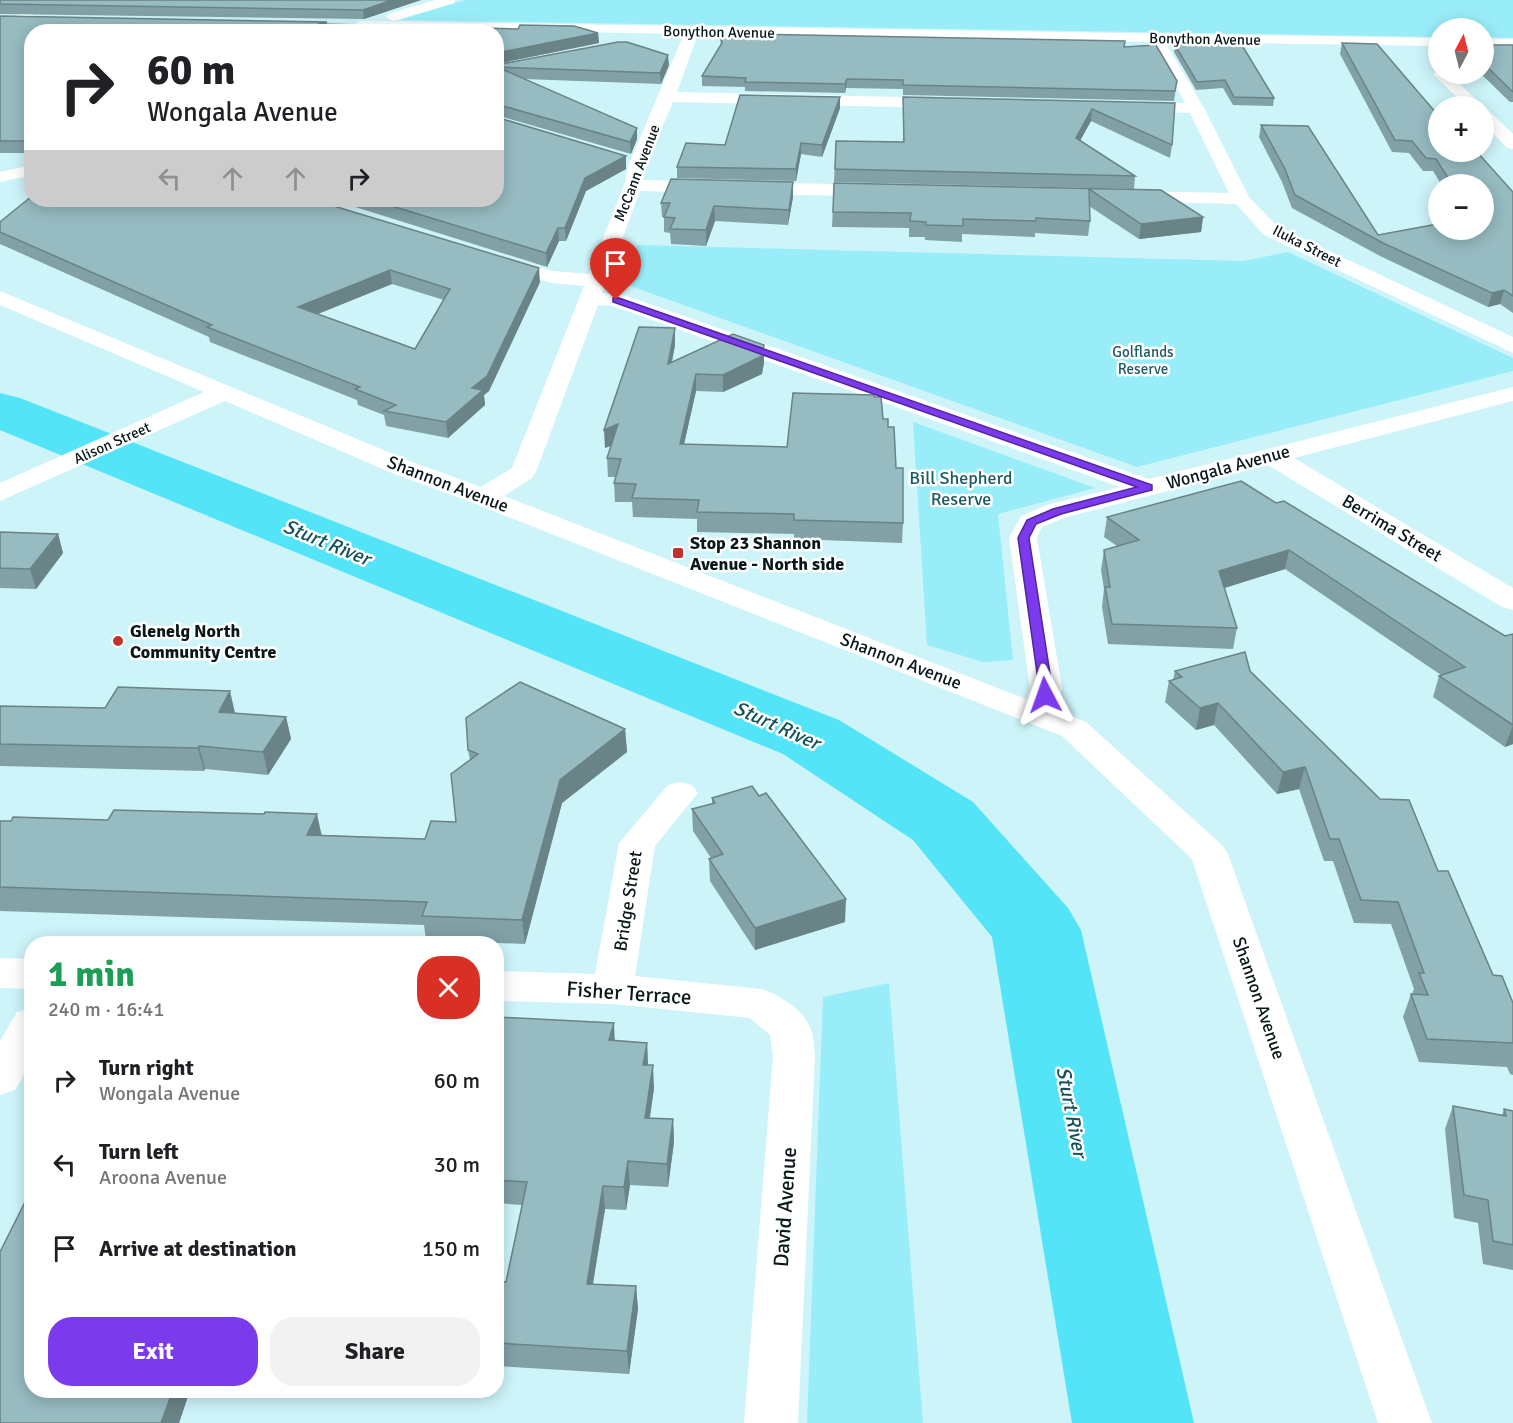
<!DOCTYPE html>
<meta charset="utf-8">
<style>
:root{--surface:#fff;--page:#f2f2f2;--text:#202124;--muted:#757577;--accent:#7c3aed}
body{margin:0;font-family:Signika,sans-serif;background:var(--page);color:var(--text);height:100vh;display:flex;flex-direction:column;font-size:22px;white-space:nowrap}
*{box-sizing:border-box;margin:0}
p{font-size:20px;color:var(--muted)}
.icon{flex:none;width:33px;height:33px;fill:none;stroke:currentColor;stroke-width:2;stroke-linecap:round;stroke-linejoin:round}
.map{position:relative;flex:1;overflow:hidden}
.drawer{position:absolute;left:24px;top:936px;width:480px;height:462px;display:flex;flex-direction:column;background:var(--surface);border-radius:24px;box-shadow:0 3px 15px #0003}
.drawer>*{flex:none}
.guide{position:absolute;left:24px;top:24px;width:480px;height:183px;border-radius:24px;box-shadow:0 3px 15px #0003;background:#fff;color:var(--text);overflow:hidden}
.needle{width:39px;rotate:7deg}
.tools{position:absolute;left:1428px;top:18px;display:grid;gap:12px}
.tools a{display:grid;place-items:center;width:66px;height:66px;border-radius:50%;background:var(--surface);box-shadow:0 3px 15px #0003;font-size:30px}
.pin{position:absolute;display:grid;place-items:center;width:51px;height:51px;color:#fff;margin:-62px -26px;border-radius:50% 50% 50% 0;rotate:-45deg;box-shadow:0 0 6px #0007}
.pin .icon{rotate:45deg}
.me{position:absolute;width:66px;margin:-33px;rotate:356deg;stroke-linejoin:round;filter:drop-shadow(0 0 4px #0008)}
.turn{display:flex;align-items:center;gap:21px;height:126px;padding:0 24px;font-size:27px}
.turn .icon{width:78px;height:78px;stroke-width:2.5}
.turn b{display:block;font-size:42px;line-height:51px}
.lanes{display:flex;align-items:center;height:57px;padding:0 24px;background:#0003;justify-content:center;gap:30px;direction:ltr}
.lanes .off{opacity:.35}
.round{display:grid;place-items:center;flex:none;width:63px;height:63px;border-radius:24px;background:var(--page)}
.head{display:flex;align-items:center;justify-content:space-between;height:102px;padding:0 24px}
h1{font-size:36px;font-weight:700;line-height:45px;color:#1e9e55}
.action{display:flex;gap:12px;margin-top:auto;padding:12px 24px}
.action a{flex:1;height:69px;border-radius:24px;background:var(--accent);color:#fff;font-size:24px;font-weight:700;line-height:69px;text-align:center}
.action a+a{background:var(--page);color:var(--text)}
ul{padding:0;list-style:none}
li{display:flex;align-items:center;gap:18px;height:84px;padding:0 24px}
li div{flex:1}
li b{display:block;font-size:22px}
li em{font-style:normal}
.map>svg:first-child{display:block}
.green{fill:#99edf9}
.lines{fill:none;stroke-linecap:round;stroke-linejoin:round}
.river{fill:#53e4f7;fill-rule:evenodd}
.minor{fill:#fff;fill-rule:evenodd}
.wall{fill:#81a1a6;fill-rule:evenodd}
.shaded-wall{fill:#698387}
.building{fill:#96bbc1;stroke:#698387;stroke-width:1.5;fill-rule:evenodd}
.route{fill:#7c3aed;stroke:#51269a;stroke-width:1.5}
.poi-dot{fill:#c1332e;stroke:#fff;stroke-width:2}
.labels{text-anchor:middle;stroke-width:5;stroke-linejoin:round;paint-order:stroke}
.far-street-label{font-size:15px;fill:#0a181a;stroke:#fff}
.far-park-label{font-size:15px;fill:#1e5a62;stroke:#fff}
.street-label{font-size:18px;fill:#0a181a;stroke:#fff}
.park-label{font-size:18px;fill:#1e5a62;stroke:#fff}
.poi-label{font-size:18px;font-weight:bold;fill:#0a181a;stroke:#fff;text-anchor:start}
.water-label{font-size:20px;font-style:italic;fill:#125159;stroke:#fff}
.near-street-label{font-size:21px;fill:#0a181a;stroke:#fff}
</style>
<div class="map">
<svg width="1513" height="1423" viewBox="0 0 1513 1423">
<rect width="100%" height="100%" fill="#cdf4f9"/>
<g class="green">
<polygon points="465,0 1513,0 1513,38 1484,37 1484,28 1438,28 1438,37 400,20"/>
<polygon points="637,245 1243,261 1288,252 1513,358 1513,371 1137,467 622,283"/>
<polygon points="913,422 1095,488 998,514 1013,660 983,662 927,645"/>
<polygon points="889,983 923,1423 807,1423 823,997"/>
</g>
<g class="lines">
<polygon class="river" points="0,393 20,398 839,720 973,802 1068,908 1081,930 1194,1423 1072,1423 992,937 913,840 783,754 0,430"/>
<g class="minor">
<polygon points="42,0 57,0 24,21 35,32 32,32 32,41 27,40 9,20"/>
<polygon points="435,0 455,0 454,3 393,21 386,17 388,14"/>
<path d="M360,21L1438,38V46L1165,42L1204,108L1249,197L1278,227L1513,337V353L1264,235L1236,204L1122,201L1120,197L1122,193L1129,191L1229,193L1190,113L1131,111L1123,106L1131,101L1185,103L1151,42L698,34L677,92L948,98L956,103L948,108L673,102L647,164L643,180L880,185L886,187L889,191L886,195L880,197L640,191L602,293L624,295L1149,479L1513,387V401L1294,458L1513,588V610L1502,607L1268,465L1067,517L1042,527L1037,538L1062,688L1061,695L1053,709L1086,722L1222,845L1228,854L1432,1423H1378L1192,859L1062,736L473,503L392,473L225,401L0,501V483L204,392L0,305V291L410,461L481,487L512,468L584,286L551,283L488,264L485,260L488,256L495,254L553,271L589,274L624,185L629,164L684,34L355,28L353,25ZM598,305L613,306L1120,487L1047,505L1021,516L1009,538L1030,688L1026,699L504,496L532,478L536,472Z"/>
<rect x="1484" y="39" width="29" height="8"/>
<polygon points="1438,70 1438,74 1449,74 1483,106 1466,106 1436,77 1433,74"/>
<polygon points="1484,110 1490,112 1513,134 1513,149 1507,148 1484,124"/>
<polygon points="32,165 32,175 0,182 0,172"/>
<path d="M680,782L692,785L698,793L655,846L635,976L761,989C779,994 802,1009 810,1027C814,1036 814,1047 815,1056L798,1423H744L773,1056L770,1035L750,1018L613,1004L496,1001V971L595,974L619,843L668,785Z"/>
<polygon points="0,958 32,959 32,989 0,988"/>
<polygon points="32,1008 32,1061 15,1090 0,1095 0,1041 17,1012"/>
</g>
</g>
<g class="wall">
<polygon points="0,0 421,0 364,19 0,14"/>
<polygon points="0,16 327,22 327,25 518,29 520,25 574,26 598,33 599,43 496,64 496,32 32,32 32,153 0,153"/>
<polygon points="720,35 1124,47 1177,81 1174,101 903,95 903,89 846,88 845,93 745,91 745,87 702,86 702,76 721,46"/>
<polygon points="1342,43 1437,114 1513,192 1513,313 1500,304 1488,307 1380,256 1292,208 1282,182 1259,137 1261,125 1378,235 1484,230 1484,184 1441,184 1433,171 1423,171 1409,153 1392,152 1340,54"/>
<polygon points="1175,45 1274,98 1273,106 1233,105 1223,88 1196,90 1174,52"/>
<polygon points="1484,45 1513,45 1513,102 1510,102 1481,74 1484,74"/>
<polygon points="496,65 669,65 661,84 524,79 637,139 631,154 496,115"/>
<polygon points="903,97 1175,103 1172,145 1170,158 1091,121 1080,141 1135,176 1134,189 834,182 836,141 903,142"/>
<polygon points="840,108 822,157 801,154 796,181 677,178 677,167 725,145"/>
<polygon points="626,156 626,169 586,191 566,241 559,241 547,267 333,200 496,200"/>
<polygon points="793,182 793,197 788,225 715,221 706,246 671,244 670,233 664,232 664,217 662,217 661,203"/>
<polygon points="834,183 1161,190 1203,217 1201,232 1139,239 1089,206 1090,221 1088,236 1035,233 1035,237 962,234 962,242 925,240 925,237 909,237 909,228 832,227"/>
<path d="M0,222L540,282L489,391L484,395L485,405L448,438L386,426L384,415L358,405L357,400L210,342L209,337L0,244ZM392,284L444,300L415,349L318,314Z"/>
<polygon points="675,345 672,362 764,345 764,362 762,374 723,392 696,391 684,444 787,447 874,397 883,419 888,427 896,468 903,523 902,543 794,539 794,534 697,532 697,519 633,517 632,502 615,502 614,483 616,477 608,477 607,458 611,446 605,448"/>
<polygon points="1276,503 1505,636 1513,634 1513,744 1505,747 1433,697 1439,676 1441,675 1285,569 1224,588 1237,628 1233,649 1108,644 1102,607 1104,589 1101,570 1104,550 1117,546 1104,537 1107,517"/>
<polygon points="0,532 58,534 63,553 36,589 0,588"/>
<polygon points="1175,671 1250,671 1438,871 1493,975 1513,1003 1513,1075 1510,1074 1507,1067 1419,1062 1403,1017 1411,994 1412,994 1414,989 1391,924 1354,923 1333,861 1324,861 1299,789 1277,794 1214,725 1196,730 1165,702 1169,681 1173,680"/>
<polygon points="0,706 235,713 286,717 291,739 268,775 205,769 204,771 0,766"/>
<polygon points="625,729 627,752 562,803 525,944 426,940 424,925 0,911 0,821 321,835 425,839 456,822 470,760 468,750"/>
<polygon points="712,798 845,922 755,950 710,881 709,859 711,858 693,831 692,809 712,804"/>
<polygon points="496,1017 615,1041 647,1043 648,1065 654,1088 650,1118 673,1119 674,1142 668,1187 630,1185 626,1210 605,1209 593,1284 636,1286 638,1309 629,1374 496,1366 496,1281 506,1282 522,1205 496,1203"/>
<polygon points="1453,1106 1502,1115 1504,1109 1513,1111 1513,1270 1483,1264 1478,1223 1454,1218 1445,1129"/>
<polygon points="32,1169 32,1390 190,1390 179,1423 0,1423 30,1191 26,1181"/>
</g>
<g class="shaded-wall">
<polygon points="392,0 421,0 364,19 363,10"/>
<polygon points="598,33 599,43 496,64 496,53"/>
<polygon points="668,55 669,65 661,84 660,73"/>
<polygon points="847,79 846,88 845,93 845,84"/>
<polygon points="840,97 840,108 822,157 822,145"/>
<polygon points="1092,109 1091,121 1074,151 1076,138"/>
<polygon points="637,128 637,139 631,154 630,142"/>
<polygon points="26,141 32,141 32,153 29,153"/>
<polygon points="801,143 801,154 796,181 796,169"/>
<polygon points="626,156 626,169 586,191 566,241 565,228 585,178"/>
<polygon points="793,182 793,197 788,225 789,210"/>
<polygon points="714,206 715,221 706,246 706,230"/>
<polygon points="1203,217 1201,232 1139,239 1141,224"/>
<polygon points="558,228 559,241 547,267 546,253"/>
<polygon points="539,268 540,282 489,391 484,395 485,405 448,438 446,422 472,388"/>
<polygon points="390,270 392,284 300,321 298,307"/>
<polygon points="1504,290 1500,304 1488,307 1492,293"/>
<polygon points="675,328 675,345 668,381 668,364"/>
<polygon points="764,345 764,362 762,374 723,392 723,375"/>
<polygon points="696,374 696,391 680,462 680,444"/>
<polygon points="618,424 619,442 605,448 604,430"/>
<polygon points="58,534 63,553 36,589 30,569"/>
<polygon points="1289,550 1285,569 1215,591 1219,571"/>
<polygon points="230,691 235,713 219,712"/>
<polygon points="1218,703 1214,725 1196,730 1200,708"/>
<polygon points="286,717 291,739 268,775 263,752"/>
<polygon points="1513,725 1513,744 1505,747"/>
<polygon points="625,729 627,752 562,803 525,944 522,920 560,780"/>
<polygon points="199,746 205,769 204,771 198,748"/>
<polygon points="1305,767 1299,789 1277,794 1283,772"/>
<polygon points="317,814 322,837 307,835"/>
<polygon points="846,899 845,922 755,950 755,928"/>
<polygon points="614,1023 615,1046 609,1040"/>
<polygon points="647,1043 648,1066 643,1065"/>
<polygon points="653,1065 654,1088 646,1141 645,1118"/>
<polygon points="673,1119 674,1142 668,1187 667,1164"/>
<polygon points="628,1161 630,1185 626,1210 624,1187"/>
<polygon points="603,1186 605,1209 589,1307 587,1284"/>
<polygon points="636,1286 638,1309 629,1374 627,1351"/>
<polygon points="173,1390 190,1390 179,1423 161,1423"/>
</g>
<g class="building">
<polygon points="0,0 392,0 363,10 0,4"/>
<polygon points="0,16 327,22 318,24 518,29 520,25 574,26 598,33 496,53 496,32 32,32 32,141 0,141"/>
<polygon points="752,34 1125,41 1124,47 1156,45 1177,81 1175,91 903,85 903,80 847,79 845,84 745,82 746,78 702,76 722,43 720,35"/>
<polygon points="618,42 627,42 668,55 660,73 497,67 637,128 630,142 496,104 496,65"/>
<polygon points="1240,42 1274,98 1234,97 1225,80 1197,82 1175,45"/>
<polygon points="1342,43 1377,44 1437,114 1438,114 1438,152 1477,152 1513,192 1513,296 1504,290 1492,293 1383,243 1295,195 1285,169 1261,125 1308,126 1378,235 1438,224 1438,230 1484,230 1484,184 1452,184 1436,159 1426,158 1412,141 1395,140"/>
<polygon points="1484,45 1513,45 1513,92 1484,64"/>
<polygon points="740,95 840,97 822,145 801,143 796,169 677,167 686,143 725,145"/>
<polygon points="903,97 1175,103 1172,145 1092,109 1076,138 1135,176 835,169 836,141 904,142"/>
<polygon points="496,117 626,156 585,178 565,228 558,228 546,253 372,200 496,200"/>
<polygon points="671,179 793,182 789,210 714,206 706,230 670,229 675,218 664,217 670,203 661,203"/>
<polygon points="834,183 1161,190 1203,217 1141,224 1089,189 1090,221 1036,218 1036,221 963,219 963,226 926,225 926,222 910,221 911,213 833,212"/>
<path d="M32,196V200H318L337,207L539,268L487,376L472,388L483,390L446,422L384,411L396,405L355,389L360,387L207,327L212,325L0,232V222ZM390,270L450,289L415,349L298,307Z"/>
<polygon points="639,327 675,328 668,364 733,334 764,345 762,356 723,375 696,374 680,444 787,447 793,393 874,395 874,397 881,397 883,419 888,419 888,427 894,427 896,468 903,468 903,523 794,520 794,514 697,512 699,500 632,498 636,484 614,483 621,459 607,458 618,424 604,430"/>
<polygon points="1241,481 1276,503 1284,501 1505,636 1513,634 1513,725 1439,676 1465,667 1289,550 1219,571 1237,628 1112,624 1105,587 1110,587 1104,550 1139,540 1107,517"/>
<polygon points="0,532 58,534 30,569 0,568"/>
<polygon points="1245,652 1250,671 1380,799 1409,800 1438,871 1448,871 1493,975 1502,976 1513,1003 1513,1043 1427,1039 1411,994 1428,995 1419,973 1424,973 1398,902 1361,900 1339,839 1330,839 1305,767 1283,772 1218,703 1200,708 1169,681 1182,677 1175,671"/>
<polygon points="520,682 625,729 560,780 522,920 422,916 427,902 0,887 0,821 11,821 13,817 108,820 114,810 264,814 265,812 317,814 307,835 425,839 431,821 456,822 451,774 478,754 468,750 466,718"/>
<polygon points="118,687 230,691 219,712 286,717 263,752 199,746 198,748 0,744 0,706 105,708"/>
<polygon points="752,786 759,796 766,793 846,899 755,928 709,859 723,854 692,809 715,803 712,798"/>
<polygon points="496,1017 614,1023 609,1040 647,1043 643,1065 653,1065 645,1118 673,1119 667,1164 628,1161 624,1187 603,1186 587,1284 636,1286 627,1351 496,1343 496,1281 506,1282 527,1182 496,1180"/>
<polygon points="1453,1106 1506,1116 1504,1109 1513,1111 1513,1245 1493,1241 1488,1200 1464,1195"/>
<polygon points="32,1169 32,1181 26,1181"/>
<polygon points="32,1188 32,1390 173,1390 161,1423 0,1423 0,1252"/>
</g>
<polygon class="route" points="613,298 619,298 1152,485 1152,490 1061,514 1036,524 1029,538 1051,680 1050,698 1040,698 1038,680 1018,538 1027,520 1053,509 1137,487 613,302"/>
<g class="poi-dot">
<rect x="672" y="547" width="12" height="12" rx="3"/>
<circle cx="118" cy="641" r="6"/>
</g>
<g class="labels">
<g class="far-street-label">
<text transform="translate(719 32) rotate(1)" y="5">Bonython Avenue</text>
<text transform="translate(1205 39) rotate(1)" y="5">Bonython Avenue</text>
<text transform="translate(637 173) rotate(-69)" y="5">McCann Avenue</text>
<text transform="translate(1307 246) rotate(27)" y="5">Iluka Street</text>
<text transform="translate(112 443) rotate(-24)" y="5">Alison Street</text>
</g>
<g class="far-park-label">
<text x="1143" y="357">Golflands<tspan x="1143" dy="17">Reserve</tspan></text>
</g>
<g class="street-label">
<text transform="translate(1228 467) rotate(-15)" y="6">Wongala Avenue</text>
<text transform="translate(448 484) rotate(21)" y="6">Shannon Avenue</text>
<text transform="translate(1392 528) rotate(31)" y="6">Berrima Street</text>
<text transform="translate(901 661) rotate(21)" y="6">Shannon Avenue</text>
<text transform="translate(628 901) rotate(-81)" y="6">Bridge Street</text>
<text transform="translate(1259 998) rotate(71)" y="6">Shannon Avenue</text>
</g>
<g class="park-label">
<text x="961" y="484">Bill Shepherd<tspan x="961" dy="21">Reserve</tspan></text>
</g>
<g class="poi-label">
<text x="690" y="549">Stop 23 Shannon<tspan x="690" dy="21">Avenue - North side</tspan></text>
<text x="130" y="637">Glenelg North<tspan x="130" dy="21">Community Centre</tspan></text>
</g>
<g class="water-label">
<text transform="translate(327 542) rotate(22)" y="7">Sturt River</text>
<text transform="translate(777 725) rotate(24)" y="7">Sturt River</text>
<text transform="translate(1072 1112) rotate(79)" y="7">Sturt River</text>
</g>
<g class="near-street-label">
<text transform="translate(629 993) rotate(4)" y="7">Fisher Terrace</text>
<text transform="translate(785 1207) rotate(-86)" y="7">David Avenue</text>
</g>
</g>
</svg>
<div class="tools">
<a><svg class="needle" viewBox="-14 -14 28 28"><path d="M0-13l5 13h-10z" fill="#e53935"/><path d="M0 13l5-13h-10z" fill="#757577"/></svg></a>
<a>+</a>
<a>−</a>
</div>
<div class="pin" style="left:616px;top:300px;background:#d93025"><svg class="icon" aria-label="arrive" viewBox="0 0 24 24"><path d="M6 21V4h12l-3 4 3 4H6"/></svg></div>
<svg class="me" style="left:1045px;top:695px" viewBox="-20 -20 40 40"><path d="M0-17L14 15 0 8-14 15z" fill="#7c3aed" stroke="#fff" stroke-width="4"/></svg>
<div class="guide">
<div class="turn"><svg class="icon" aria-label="right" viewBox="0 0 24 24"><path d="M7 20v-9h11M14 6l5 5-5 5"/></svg><div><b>60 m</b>Wongala Avenue</div></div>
<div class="lanes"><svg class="icon off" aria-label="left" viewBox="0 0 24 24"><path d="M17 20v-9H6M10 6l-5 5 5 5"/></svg><svg class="icon off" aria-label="ahead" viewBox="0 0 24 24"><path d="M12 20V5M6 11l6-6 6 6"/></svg><svg class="icon off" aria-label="ahead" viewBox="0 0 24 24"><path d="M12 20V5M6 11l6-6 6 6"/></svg><svg class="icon" aria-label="right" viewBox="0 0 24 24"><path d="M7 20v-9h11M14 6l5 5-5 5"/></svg></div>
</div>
<section class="drawer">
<div class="head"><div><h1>1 min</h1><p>240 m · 16:41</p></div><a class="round" style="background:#d93025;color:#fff"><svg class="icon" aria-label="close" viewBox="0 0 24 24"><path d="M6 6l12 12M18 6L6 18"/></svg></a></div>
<ul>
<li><svg class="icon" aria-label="right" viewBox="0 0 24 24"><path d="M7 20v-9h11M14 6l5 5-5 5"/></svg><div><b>Turn right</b><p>Wongala Avenue</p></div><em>60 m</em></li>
<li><svg class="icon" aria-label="left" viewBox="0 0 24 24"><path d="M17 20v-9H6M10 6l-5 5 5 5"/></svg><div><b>Turn left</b><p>Aroona Avenue</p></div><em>30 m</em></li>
<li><svg class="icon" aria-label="arrive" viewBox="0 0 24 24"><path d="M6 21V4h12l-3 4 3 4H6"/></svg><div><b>Arrive at destination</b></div><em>150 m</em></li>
</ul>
<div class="action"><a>Exit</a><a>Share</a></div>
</section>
</div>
